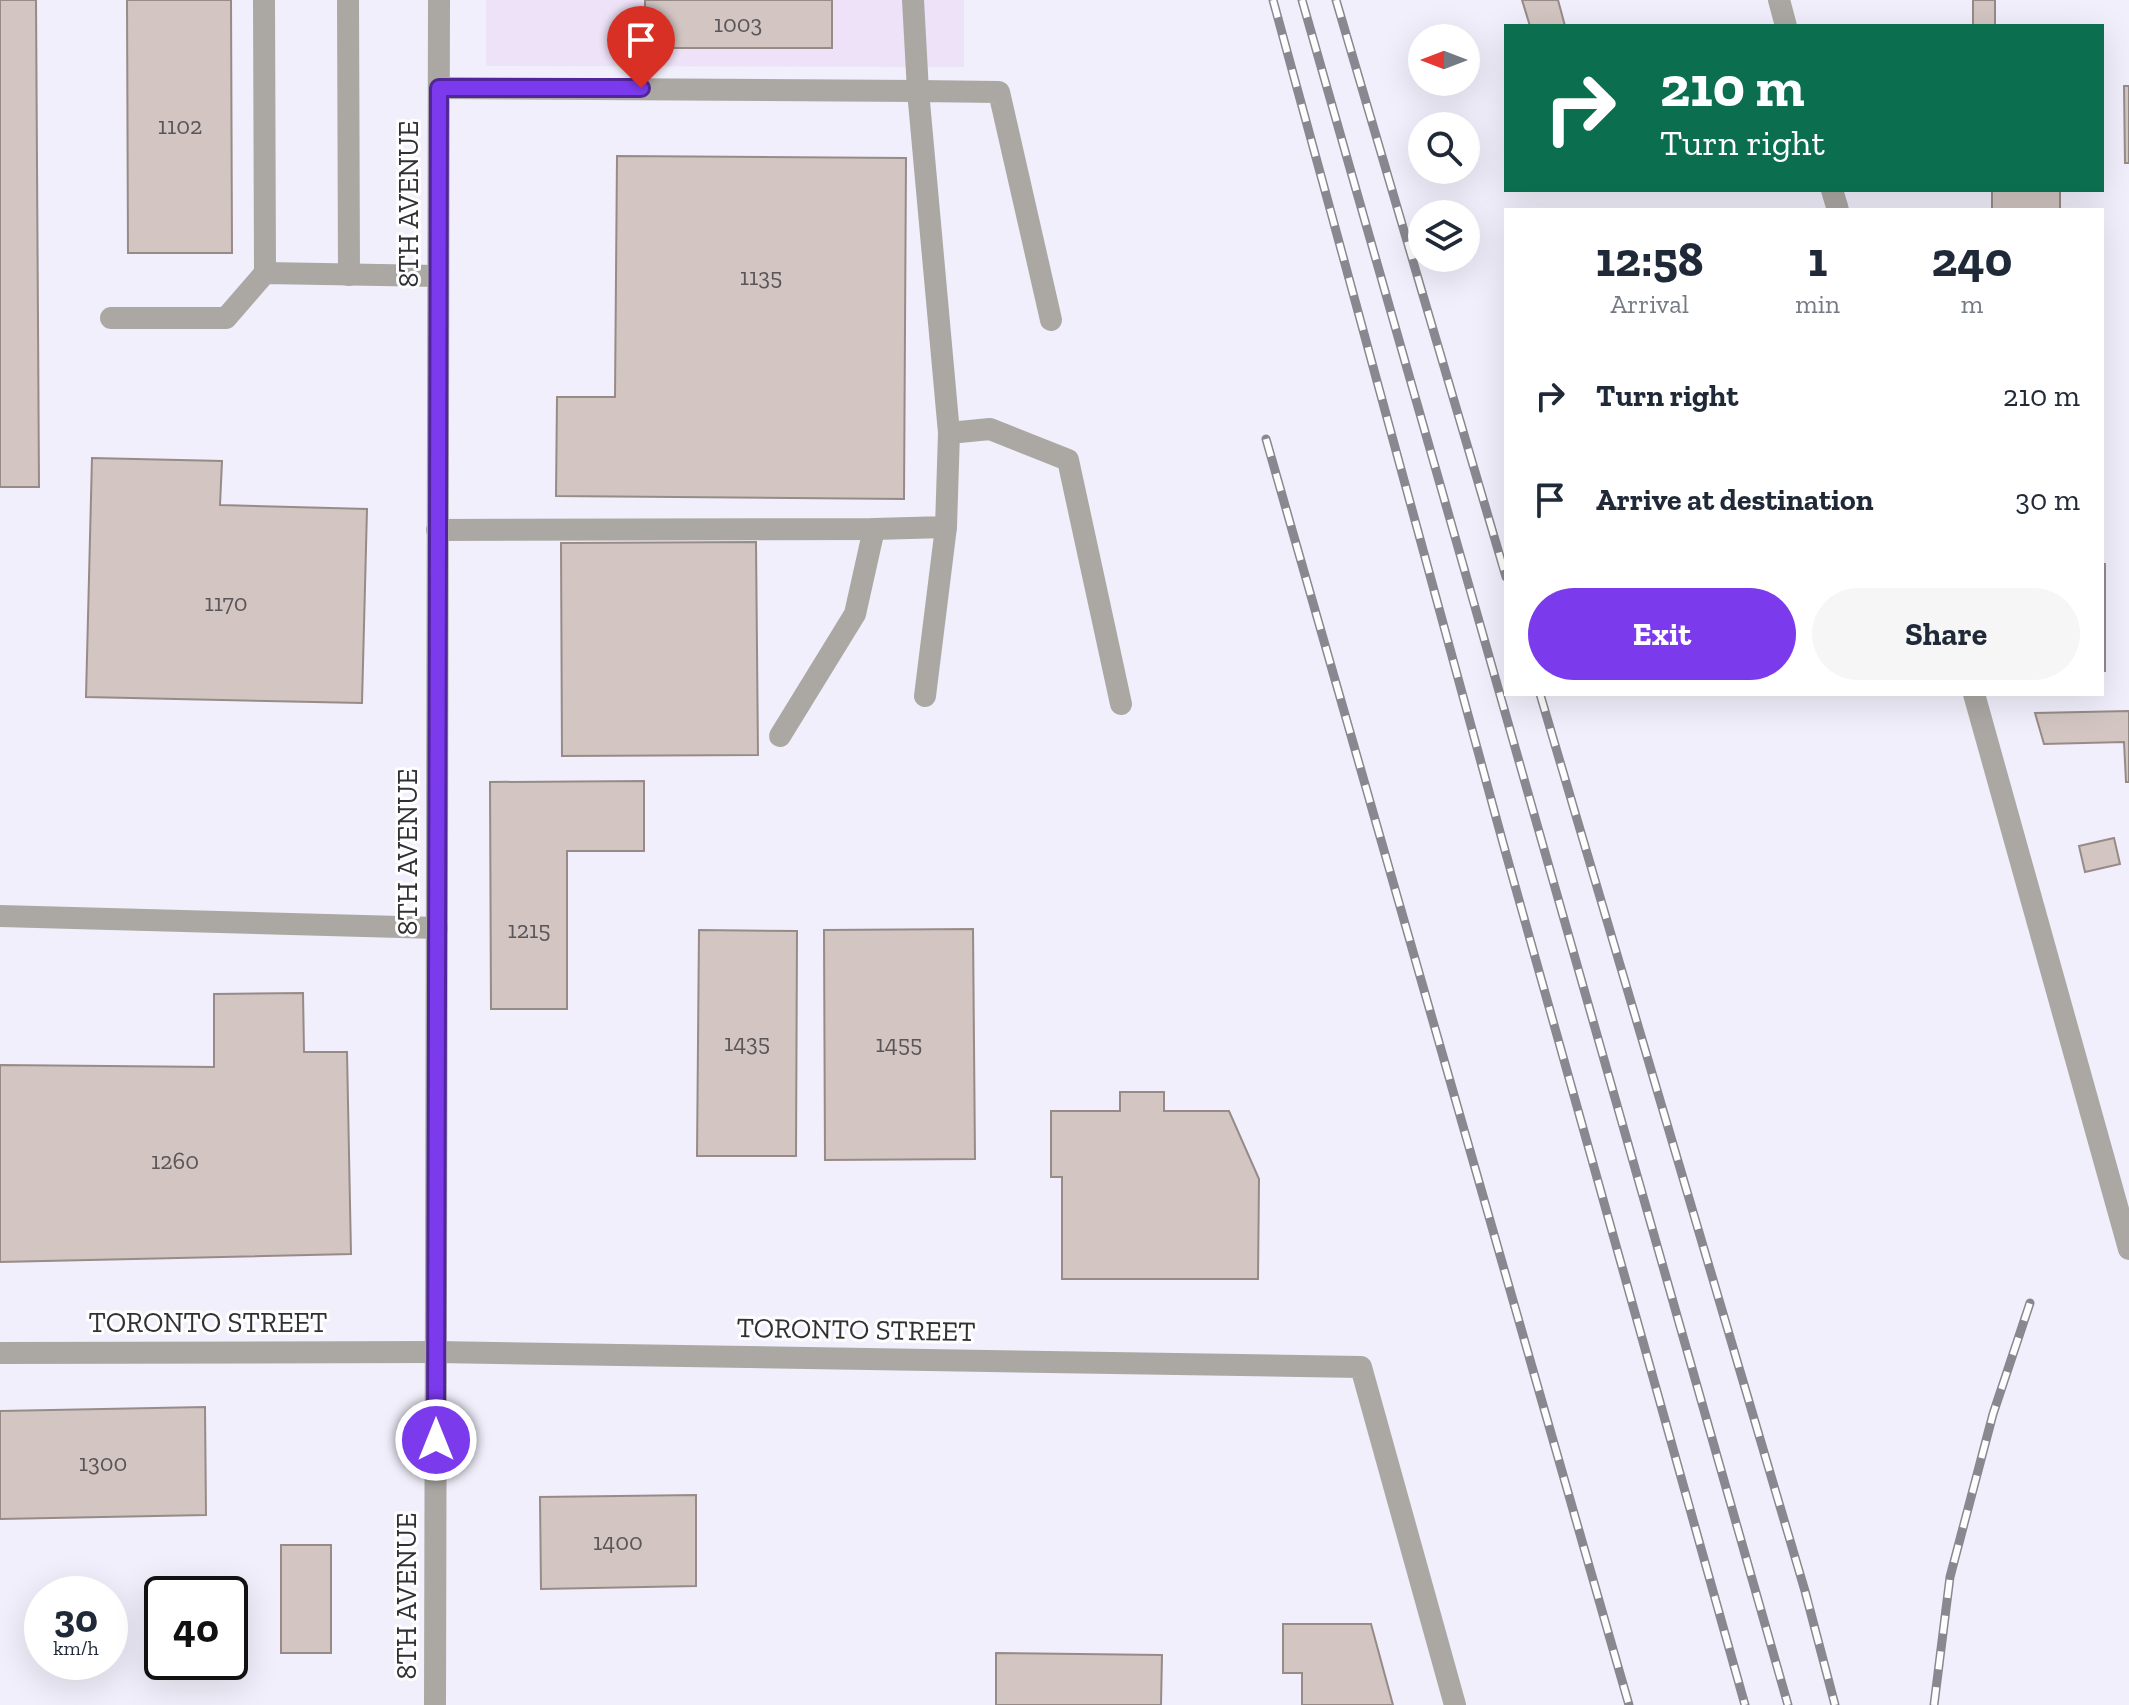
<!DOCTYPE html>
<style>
:root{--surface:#fff;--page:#f6f6f7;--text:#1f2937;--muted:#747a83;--accent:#7c3aed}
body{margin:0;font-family:"Zilla Slab",serif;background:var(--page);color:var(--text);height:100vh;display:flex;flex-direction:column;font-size:30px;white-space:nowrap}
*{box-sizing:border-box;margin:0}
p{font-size:26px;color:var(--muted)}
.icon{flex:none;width:44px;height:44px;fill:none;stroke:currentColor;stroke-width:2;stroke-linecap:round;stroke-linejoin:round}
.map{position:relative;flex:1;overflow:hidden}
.side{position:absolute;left:1504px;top:208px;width:600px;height:488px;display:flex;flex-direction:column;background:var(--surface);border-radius:0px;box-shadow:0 8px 32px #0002}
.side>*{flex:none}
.hud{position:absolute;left:1504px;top:24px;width:600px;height:168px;border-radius:0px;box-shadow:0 8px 32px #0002;background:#0b6e4f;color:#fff;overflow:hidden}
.needle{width:52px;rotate:270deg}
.controls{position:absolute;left:1408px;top:24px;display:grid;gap:16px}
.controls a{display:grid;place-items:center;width:72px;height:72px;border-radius:50%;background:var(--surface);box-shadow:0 8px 32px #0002;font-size:40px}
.speed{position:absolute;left:24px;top:1576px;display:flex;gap:16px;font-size:40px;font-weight:700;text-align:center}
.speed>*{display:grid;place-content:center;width:104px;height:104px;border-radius:50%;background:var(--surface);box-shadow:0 8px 32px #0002;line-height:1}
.speed small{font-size:20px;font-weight:400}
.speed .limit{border:4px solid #111;border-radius:12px;background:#fff;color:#111}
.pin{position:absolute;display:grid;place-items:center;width:68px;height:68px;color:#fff;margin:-82px -34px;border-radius:50% 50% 50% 0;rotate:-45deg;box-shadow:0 0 8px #0007}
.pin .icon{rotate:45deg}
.me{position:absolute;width:88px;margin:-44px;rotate:0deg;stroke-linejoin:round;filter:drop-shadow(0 0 6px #0008)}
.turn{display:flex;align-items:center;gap:28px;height:168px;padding:0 24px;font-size:36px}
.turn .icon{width:104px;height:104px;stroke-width:2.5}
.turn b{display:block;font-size:56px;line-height:68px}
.eta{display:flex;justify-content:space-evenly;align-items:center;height:136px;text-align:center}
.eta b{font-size:48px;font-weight:700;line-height:56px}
.cta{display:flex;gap:16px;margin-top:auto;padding:16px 24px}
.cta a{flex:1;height:92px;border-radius:48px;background:var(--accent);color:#fff;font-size:32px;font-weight:700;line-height:92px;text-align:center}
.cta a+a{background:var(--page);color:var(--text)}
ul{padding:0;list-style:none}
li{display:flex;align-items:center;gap:24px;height:104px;padding:0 24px}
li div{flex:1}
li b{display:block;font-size:30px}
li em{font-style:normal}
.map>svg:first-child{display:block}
.commercial{fill:#ede2f7}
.building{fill:#d2c5c2;stroke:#978b88;stroke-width:2}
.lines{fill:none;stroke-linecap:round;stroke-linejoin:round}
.service{stroke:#aba8a4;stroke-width:22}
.minor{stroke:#aba8a4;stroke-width:22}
.tertiary{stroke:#aba8a4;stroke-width:22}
.rail-casing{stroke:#898890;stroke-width:9}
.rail{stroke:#fefefe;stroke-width:6;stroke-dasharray:18;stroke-linecap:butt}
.route-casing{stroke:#51269a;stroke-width:20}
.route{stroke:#7c3aed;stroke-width:14}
.labels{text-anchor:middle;stroke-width:6;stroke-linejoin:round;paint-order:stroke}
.number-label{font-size:24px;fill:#595558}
.street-label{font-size:28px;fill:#313034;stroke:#fefefe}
</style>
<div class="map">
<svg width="2129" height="1705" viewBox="0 0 2129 1705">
<rect width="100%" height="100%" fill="#f0effb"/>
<polygon class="commercial" points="486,0 964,0 964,67 486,66"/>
<g class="building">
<polygon points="0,0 36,0 39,487 0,487"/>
<polygon points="127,0 231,0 232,253 128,253"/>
<rect x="645" y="0" width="187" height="48"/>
<polygon points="1522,0 1558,0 1565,26 1530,26"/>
<rect x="1973" y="0" width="22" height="26"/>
<polygon points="2124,86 2129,86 2129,163 2125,163"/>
<polygon points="617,156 906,158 904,499 556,496 557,397 615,397"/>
<rect x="1992" y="190" width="68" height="20"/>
<polygon points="92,458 222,461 220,505 367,509 362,703 86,697"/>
<polygon points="756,542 758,755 562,756 561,543"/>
<rect x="2102" y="564" width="3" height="107"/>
<polygon points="2129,711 2129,782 2126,782 2124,742 2044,744 2035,713"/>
<polygon points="644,781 644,851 567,851 567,1009 491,1009 490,782"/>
<polygon points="2114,838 2120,864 2085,872 2079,846"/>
<polygon points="973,929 975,1159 825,1160 824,930"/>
<polygon points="699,930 797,931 796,1156 697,1156"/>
<polygon points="303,993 304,1052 347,1052 351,1254 0,1262 0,1065 214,1067 214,994"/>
<polygon points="1120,1092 1164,1092 1164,1111 1229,1111 1259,1179 1258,1279 1062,1279 1062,1177 1051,1177 1051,1111 1120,1111"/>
<polygon points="205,1407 206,1515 0,1519 0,1411"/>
<polygon points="696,1495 696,1586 541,1589 540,1497"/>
<rect x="281" y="1545" width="50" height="108"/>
<polygon points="1283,1624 1371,1624 1393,1705 1302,1705 1302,1673 1283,1673"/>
<polygon points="996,1653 1162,1655 1161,1705 996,1705"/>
</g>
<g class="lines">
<g class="service">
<polyline points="264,0 265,273"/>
<polyline points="348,0 349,275"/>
<polyline points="439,88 918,91 913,0"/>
<polyline points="111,318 226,318 265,273 437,276"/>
<polyline points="949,433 990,429 1068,460 1121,704"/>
<polyline points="437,530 874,529 946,527 949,433 918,91 999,92 1051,320"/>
<polyline points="925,696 946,527"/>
<polyline points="780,736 855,614 874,529"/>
<polyline points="0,916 437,928"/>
</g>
<g class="minor">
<polyline points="1779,0 1786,26"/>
<polyline points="1832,190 1838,210"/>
<polyline points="1974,694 2129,1249"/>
<polyline points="0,1353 436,1352 1361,1367 1455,1705"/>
</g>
<polyline class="tertiary" points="435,1705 439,0"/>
<defs>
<g id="rail">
<polyline points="1273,0 1503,843 1745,1705"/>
<polyline points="1302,0 1788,1705"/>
<polyline points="1336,0 1506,577"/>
<polyline points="1266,439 1629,1705"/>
<polyline points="1540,694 1805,1591 1835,1705"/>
<polyline points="1934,1705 1950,1577 1993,1414 2030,1303"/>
</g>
</defs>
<use href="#rail" class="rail-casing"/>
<use href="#rail" class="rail"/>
</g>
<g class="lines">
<defs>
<polyline id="route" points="436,1440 439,88 641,88"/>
</defs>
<use href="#route" class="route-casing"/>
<use href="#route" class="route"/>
</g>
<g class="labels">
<g class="number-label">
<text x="738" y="32">1003</text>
<text x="180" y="134">1102</text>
<text x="761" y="285">1135</text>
<text x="226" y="611">1170</text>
<text x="529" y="938">1215</text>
<text x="747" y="1051">1435</text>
<text x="899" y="1052">1455</text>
<text x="175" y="1169">1260</text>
<text x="103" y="1471">1300</text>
<text x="618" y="1550">1400</text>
</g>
<g class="street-label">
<text transform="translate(408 204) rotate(-90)" y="10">8TH AVENUE</text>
<text transform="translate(407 852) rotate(-90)" y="10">8TH AVENUE</text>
<text x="208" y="1332">TORONTO STREET</text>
<text transform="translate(856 1329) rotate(1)" y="10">TORONTO STREET</text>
<text transform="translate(406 1596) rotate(-90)" y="10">8TH AVENUE</text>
</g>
</g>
</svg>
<div class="controls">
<a><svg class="needle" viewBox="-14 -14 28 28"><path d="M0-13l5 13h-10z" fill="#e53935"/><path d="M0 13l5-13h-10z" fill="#747a83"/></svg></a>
<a><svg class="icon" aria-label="search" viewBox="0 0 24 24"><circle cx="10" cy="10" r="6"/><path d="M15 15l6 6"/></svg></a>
<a><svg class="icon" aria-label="layers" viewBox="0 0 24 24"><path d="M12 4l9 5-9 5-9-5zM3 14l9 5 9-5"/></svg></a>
</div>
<div class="speed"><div>30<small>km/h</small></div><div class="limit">40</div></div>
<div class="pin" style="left:641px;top:88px;background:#d93025"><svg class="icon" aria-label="arrive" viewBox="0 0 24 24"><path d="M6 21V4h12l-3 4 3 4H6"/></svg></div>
<svg class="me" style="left:436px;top:1440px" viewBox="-20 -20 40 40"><circle r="17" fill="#7c3aed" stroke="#fff" stroke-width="3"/><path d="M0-11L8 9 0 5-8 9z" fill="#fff"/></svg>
<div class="hud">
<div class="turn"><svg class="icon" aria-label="right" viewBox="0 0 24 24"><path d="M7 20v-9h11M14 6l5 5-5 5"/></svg><div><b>210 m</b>Turn right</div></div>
</div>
<section class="side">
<div class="eta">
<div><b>12:58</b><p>Arrival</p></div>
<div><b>1</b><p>min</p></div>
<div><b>240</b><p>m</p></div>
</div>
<ul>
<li><svg class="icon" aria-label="right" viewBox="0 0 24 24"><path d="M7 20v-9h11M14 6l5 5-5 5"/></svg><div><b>Turn right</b></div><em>210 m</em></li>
<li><svg class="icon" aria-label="arrive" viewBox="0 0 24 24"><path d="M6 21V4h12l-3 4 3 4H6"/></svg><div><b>Arrive at destination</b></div><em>30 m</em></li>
</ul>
<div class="cta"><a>Exit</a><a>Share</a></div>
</section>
</div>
